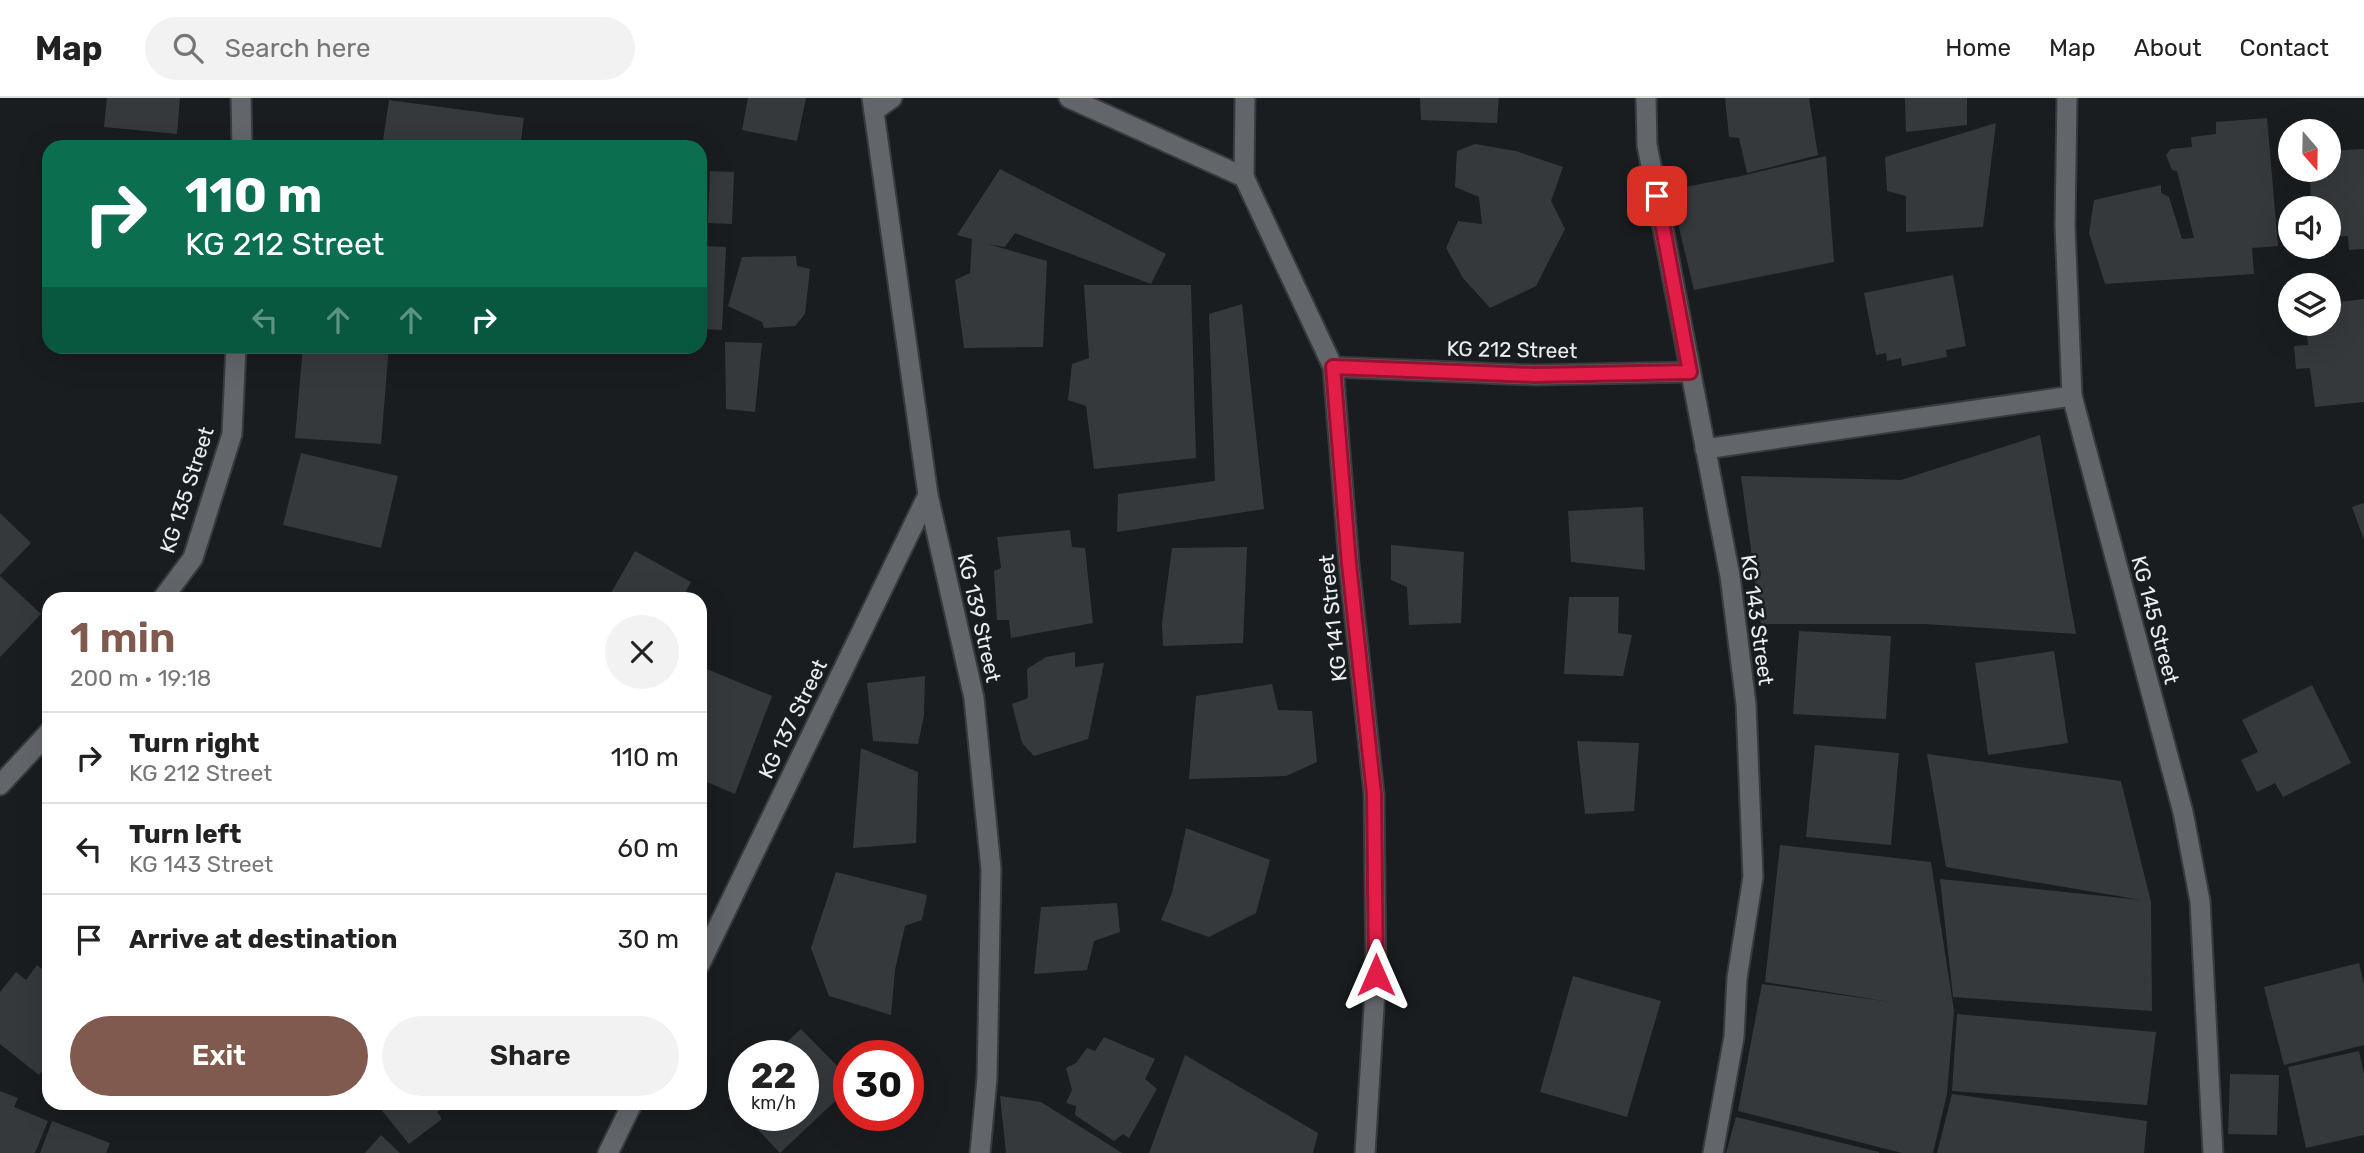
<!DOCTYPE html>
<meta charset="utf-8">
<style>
:root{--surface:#fff;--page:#f2f2f2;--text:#222;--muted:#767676;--line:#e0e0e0;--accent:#805a4e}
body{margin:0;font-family:Rubik,sans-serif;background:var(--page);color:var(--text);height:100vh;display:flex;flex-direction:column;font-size:26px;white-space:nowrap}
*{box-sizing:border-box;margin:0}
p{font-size:23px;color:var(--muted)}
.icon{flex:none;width:38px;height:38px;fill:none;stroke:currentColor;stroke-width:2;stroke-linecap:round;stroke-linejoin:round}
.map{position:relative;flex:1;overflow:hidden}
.side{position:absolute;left:42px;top:494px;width:665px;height:518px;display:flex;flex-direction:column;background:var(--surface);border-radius:21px;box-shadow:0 7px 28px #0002}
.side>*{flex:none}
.guide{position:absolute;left:42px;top:42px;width:665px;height:214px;border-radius:21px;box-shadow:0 7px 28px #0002;background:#0b6e4f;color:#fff;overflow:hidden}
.needle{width:46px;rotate:160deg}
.controls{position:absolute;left:2278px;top:21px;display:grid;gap:14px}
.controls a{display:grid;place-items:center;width:63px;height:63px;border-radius:50%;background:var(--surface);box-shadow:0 7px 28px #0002;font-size:35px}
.speed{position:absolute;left:728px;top:942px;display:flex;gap:14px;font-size:35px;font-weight:700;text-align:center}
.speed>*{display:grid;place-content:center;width:91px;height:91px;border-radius:50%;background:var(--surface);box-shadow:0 7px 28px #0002;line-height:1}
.speed small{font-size:18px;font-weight:400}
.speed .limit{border:10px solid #d22;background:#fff;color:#111}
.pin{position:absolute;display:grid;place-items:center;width:60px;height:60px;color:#fff;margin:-30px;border-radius:14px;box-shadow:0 4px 10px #0006}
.me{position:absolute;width:77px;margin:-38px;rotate:0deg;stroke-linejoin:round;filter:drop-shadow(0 0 5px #0008)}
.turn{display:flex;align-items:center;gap:24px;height:147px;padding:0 28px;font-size:32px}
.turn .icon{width:91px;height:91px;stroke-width:2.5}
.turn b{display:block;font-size:49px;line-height:60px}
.lanes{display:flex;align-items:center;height:66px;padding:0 28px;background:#0003;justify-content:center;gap:35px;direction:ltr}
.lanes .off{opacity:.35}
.round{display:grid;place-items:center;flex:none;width:74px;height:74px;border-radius:37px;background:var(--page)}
.overview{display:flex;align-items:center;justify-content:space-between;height:119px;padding:0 28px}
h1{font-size:42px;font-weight:600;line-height:52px;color:var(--accent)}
.button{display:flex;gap:14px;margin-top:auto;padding:14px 28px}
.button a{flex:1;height:80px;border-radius:42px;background:var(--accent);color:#fff;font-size:28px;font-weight:600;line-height:80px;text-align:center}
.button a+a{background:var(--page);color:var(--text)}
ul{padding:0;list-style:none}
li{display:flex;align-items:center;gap:21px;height:91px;padding:0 28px;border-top:2px solid var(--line)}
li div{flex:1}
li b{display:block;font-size:26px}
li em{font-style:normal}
header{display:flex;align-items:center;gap:42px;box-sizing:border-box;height:98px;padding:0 35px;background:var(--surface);border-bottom:2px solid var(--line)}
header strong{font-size:33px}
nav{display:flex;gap:38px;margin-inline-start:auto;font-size:24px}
.search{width:490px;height:63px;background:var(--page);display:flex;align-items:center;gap:18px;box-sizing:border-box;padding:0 24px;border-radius:38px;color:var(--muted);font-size:26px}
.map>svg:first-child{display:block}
.building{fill:#35393c}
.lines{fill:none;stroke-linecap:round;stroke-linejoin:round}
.minor-casing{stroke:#383a3d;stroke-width:23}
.minor{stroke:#62666a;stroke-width:19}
.route-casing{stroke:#92132f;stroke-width:18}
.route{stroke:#e11d48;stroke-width:12}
.labels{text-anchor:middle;stroke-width:5;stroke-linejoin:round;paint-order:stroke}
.street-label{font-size:21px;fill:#ebedf0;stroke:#191d20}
</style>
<header>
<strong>Map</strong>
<div class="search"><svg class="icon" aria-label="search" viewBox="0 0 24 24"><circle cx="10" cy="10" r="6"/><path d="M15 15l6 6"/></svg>Search here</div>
<nav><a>Home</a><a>Map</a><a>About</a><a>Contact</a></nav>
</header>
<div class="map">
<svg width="2364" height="1055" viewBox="0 0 2364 1055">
<rect width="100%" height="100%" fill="#191d20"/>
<g class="building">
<polygon points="107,0 180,0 177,36 104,29"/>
<polygon points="748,0 806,0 797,43 742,32"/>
<polygon points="1420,0 1499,0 1497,25 1421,22"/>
<polygon points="1725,0 1809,0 1818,57 1747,75 1739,40 1729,39"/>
<polygon points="1905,0 1967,0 1967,27 1906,34"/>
<polygon points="389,2 524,20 520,49 382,49"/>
<polygon points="2267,20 2278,148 2252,150 2254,176 2105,186 2089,135 2094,102 2161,87 2161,95 2169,99 2182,141 2194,140 2177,73 2172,72 2166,57 2171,51 2192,49 2191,39 2216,36 2216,24"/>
<polygon points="1996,25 1983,129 1906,134 1906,98 1887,93 1885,59"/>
<polygon points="1475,46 1516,53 1563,69 1551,103 1565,131 1536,188 1490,210 1463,180 1446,150 1458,123 1482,126 1479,99 1455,89 1457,53"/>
<polygon points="2364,51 2364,151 2349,152 2348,138 2329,139 2329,110 2311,110 2310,80 2329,79 2329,53"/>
<polygon points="1826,58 1834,164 1694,192 1670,92 1741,78"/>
<polygon points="1000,71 1166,156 1151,186 1015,135 1005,149 988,146 1047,163 1043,249 964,250 955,182 970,175 972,141 957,137"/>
<polygon points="710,73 734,74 732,126 708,125"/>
<polygon points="704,148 726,149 722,232 700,231"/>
<polygon points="796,158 797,168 810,171 805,216 795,228 764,230 762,224 728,208 742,159"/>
<polygon points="1953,177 1966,248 1946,252 1947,259 1902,268 1901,260 1887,263 1886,255 1876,257 1864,195"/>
<polygon points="1084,187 1191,187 1196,360 1094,371 1086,308 1068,302 1072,266 1089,260"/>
<polygon points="2364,201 2364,304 2315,309 2310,270 2296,271 2294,248 2308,247 2306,226 2329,226 2329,205"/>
<polygon points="1242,206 1264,411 1117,434 1118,396 1215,383 1209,216"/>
<polygon points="725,244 762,245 755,314 726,311"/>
<polygon points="303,248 389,248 381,346 295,340"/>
<polygon points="2040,337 2076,536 1925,526 1761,526 1741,378 1901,382"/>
<polygon points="301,355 398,378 381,450 283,427"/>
<polygon points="2364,405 2364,442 2352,409"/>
<polygon points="1643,409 1645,472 1571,464 1568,413"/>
<polygon points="0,415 31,445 0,477"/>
<polygon points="1070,432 1072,449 1085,450 1093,525 1011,540 1009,522 997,522 994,473 1001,470 997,439"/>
<polygon points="1391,447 1464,454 1461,525 1409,527 1407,489 1391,482"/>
<polygon points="1247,449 1243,545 1163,548 1162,525 1172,450"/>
<polygon points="635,453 691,484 682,500 608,500"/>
<polygon points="0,478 41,516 0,559"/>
<polygon points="1569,499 1619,499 1618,535 1632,537 1623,578 1564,576"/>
<polygon points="1799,533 1891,538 1886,621 1793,616"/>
<polygon points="2054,553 2068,645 1988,657 1975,565"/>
<polygon points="1075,554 1075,569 1104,565 1088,641 1034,658 1022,645 1012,606 1028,600 1027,571 1046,559"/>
<polygon points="702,569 772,598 735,696 700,681 700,573"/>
<polygon points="925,578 924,617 918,646 873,643 867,585"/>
<polygon points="1272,586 1278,612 1312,613 1317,664 1286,678 1189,681 1196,598"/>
<polygon points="2312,587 2351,665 2283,699 2275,685 2257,694 2241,662 2258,654 2242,622"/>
<polygon points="1577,643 1639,645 1634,713 1585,716"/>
<polygon points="1815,647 1899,655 1891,747 1806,739"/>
<polygon points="861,650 918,674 916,745 853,750"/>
<polygon points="1927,656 2121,683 2151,804 2152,913 1953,899 1940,781 2141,802 1946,769"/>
<polygon points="1186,730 1270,762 1256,815 1209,839 1161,822 1172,795"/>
<polygon points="1780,747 1931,764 1954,913 1947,996 1933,1055 1902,1055 1738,1013 1762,886 1891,904 1765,884"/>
<polygon points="836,774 927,797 922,822 905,828 895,872 891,917 829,898 811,850"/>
<polygon points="1117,805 1120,834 1094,843 1087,872 1034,876 1041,809"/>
<polygon points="2359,865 2364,886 2364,947 2284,967 2264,889"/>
<polygon points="37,867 49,877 49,964 39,977 0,946 0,894 16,874 26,882"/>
<polygon points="1573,878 1661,903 1627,1019 1540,994"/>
<polygon points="1957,916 2156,934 2147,1007 1952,993"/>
<polygon points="801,931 849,980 849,990 780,1055 744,1017 803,1017 803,957 773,957"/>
<polygon points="1104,939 1155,961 1145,981 1157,991 1129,1040 1123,1036 1114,1043 1075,1017 1076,1008 1066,1005 1072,992 1066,970 1076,965 1087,950 1095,953"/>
<polygon points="2359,953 2364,976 2364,1037 2306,1050 2288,969"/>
<polygon points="1185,957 1318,1035 1313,1055 1149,1055"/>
<polygon points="2230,976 2279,977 2277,1037 2228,1036"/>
<polygon points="744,985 744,1017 728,1000"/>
<polygon points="0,993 18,1000 14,1009 48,1023 35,1055 0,1055"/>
<polygon points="1952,996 2147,1023 2144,1055 1937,1055"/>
<polygon points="1000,998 1041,1004 1122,1055 1006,1055"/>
<polygon points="375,1004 449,1004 437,1014 442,1021 409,1046"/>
<polygon points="1736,1019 1879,1054 1879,1055 1726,1055"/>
<polygon points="52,1023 110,1045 106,1055 40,1055"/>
<polygon points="381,1037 400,1055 365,1055"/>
</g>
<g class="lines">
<defs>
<g id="minor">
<polyline points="241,0 242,49"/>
<polyline points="872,0 928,397 974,600 991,771 987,980 980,1055"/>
<polyline points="1069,0 1244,79"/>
<polyline points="1245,0 1244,79 1333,269 1349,466 1374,696 1376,877 1365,1055"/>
<polyline points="1646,0 1647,47 1730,478 1746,606 1753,779 1737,880 1734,939 1713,1055"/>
<polyline points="2067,0 2065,128 2072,298 2183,714 2200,803 2213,1055"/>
<polyline points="874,13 892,0"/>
<polyline points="1333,269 1534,277 1690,274"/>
<polyline points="1705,351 2072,298"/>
<polyline points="163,500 193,460 232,336 236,248"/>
<polyline points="0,687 49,634"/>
<polyline points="700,866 928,397"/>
<polyline points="608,1055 633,1004"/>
</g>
</defs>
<use href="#minor" class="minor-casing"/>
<use href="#minor" class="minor"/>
</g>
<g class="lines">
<defs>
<polyline id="route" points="1376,877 1374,696 1349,466 1333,269 1534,277 1690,274 1657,98"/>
</defs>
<use href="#route" class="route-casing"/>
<use href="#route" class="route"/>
</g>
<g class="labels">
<g class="street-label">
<text transform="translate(1512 252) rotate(1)" y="7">KG 212 Street</text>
<text transform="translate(187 392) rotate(-72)" y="7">KG 135 Street</text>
<text transform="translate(979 520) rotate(77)" y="7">KG 139 Street</text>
<text transform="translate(1333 520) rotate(-96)" y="7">KG 141 Street</text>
<text transform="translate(1757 522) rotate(82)" y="7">KG 143 Street</text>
<text transform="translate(2155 522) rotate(75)" y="7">KG 145 Street</text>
<text transform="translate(793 621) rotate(-64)" y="7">KG 137 Street</text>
</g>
</g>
</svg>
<div class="controls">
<a><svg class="needle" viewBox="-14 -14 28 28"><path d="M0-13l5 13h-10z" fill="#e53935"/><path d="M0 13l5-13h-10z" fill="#767676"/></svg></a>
<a><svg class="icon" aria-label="sound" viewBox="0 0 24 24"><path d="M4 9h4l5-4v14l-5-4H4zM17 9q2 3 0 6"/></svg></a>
<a><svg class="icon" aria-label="layers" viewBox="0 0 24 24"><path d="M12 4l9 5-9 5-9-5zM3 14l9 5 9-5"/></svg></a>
</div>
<div class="speed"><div>22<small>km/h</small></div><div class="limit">30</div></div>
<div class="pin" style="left:1657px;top:98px;background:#d93025"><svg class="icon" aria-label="arrive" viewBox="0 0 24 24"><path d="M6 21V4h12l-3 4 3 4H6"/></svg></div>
<svg class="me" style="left:1376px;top:877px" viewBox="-20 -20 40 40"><path d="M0-17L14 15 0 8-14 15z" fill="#e11d48" stroke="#fff" stroke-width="4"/></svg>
<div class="guide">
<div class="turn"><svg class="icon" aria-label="right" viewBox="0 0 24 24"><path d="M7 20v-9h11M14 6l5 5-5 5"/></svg><div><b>110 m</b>KG 212 Street</div></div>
<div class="lanes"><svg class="icon off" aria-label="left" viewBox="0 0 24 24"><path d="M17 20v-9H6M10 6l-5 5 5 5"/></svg><svg class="icon off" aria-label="ahead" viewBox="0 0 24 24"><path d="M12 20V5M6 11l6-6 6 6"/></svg><svg class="icon off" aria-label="ahead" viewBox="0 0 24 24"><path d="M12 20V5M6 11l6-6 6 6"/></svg><svg class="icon" aria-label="right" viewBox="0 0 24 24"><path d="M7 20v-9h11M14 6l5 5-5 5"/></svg></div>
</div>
<section class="side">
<div class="overview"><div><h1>1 min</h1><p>200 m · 19:18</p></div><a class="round"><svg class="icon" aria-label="close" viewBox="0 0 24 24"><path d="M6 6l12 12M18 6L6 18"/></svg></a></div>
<ul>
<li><svg class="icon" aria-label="right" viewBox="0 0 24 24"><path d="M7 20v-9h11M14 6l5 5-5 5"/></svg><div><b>Turn right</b><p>KG 212 Street</p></div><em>110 m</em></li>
<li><svg class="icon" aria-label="left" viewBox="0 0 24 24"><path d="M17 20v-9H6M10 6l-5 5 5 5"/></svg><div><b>Turn left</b><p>KG 143 Street</p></div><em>60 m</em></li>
<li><svg class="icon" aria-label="arrive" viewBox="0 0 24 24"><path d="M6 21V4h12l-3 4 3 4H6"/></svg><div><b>Arrive at destination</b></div><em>30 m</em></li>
</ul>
<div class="button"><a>Exit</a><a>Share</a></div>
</section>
</div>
